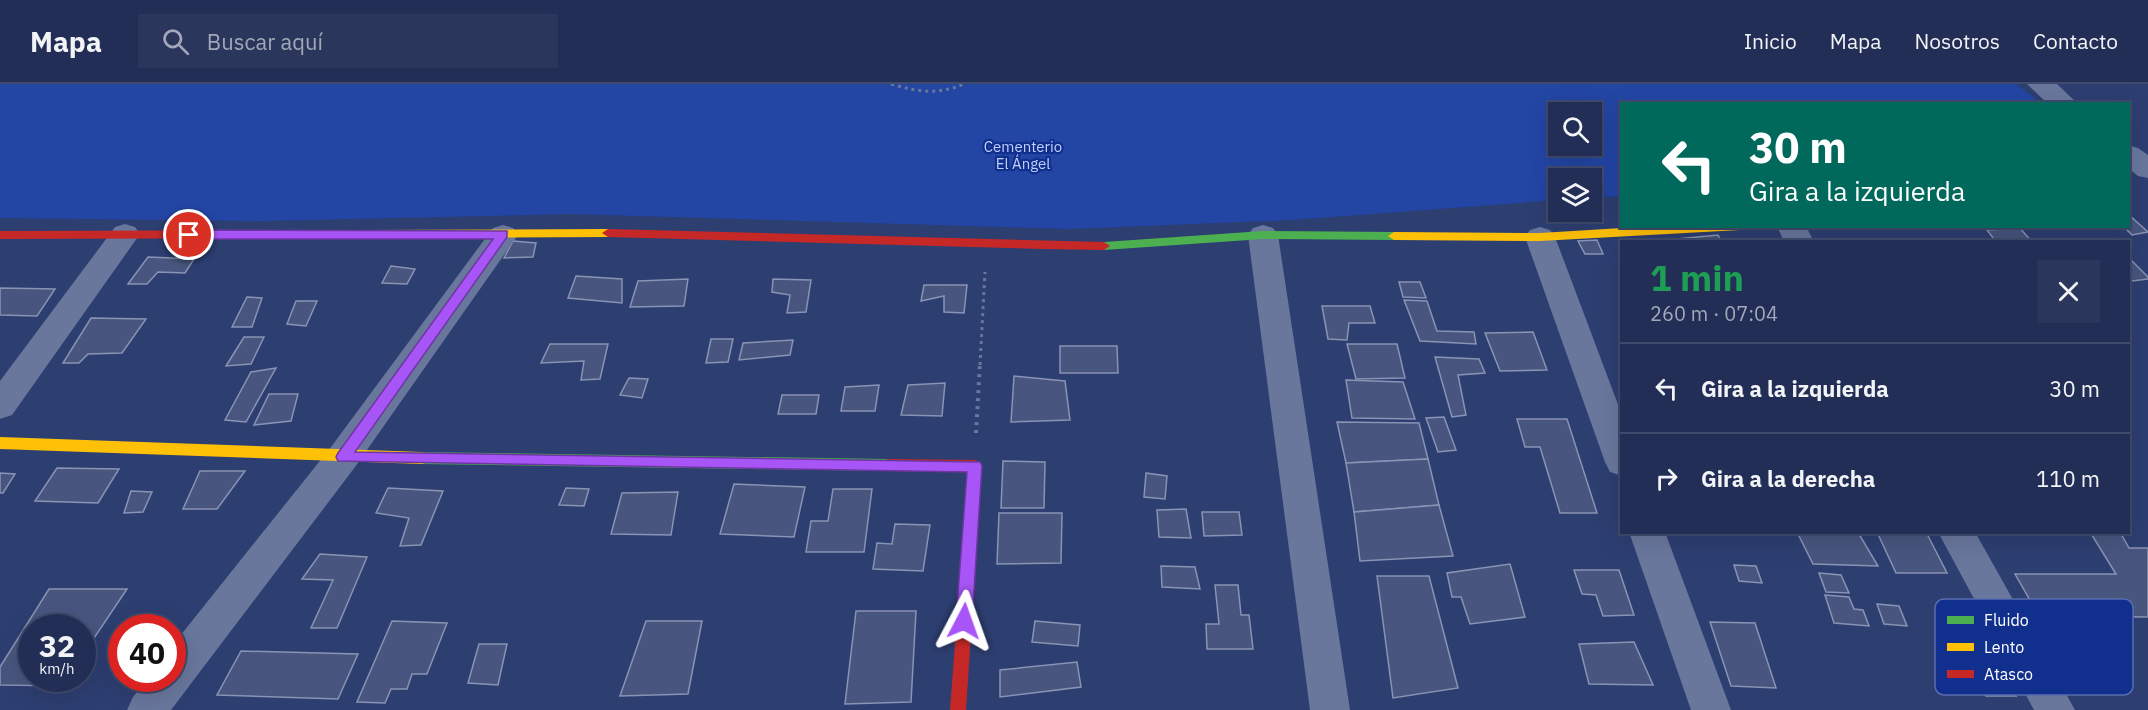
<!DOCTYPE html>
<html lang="es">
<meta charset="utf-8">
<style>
:root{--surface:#222e55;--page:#2a365b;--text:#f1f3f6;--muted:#a2a8b9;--line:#3f4a6c}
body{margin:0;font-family:"IBM Plex Sans",sans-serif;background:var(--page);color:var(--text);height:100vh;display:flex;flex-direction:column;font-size:22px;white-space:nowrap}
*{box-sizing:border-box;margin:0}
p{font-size:20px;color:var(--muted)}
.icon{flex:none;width:33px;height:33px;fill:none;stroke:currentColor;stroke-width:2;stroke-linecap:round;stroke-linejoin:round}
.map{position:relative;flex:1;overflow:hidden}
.panel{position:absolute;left:1620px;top:156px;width:510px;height:294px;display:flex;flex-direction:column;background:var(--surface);border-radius:0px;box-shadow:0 6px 24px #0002,0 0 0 2px var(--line)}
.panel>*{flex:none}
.hud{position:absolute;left:1620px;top:18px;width:510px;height:126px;border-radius:0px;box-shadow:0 6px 24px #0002,0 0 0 2px var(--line);background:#00695c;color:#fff;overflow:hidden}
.fabs{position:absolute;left:1548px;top:18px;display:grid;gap:12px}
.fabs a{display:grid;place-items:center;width:54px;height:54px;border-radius:0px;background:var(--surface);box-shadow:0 6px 24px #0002,0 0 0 2px var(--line);font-size:30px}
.speed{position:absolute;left:18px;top:530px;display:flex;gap:12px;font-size:30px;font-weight:700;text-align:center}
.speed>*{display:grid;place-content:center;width:78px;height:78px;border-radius:50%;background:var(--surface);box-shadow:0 6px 24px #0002,0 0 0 2px var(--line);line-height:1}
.speed small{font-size:15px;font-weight:400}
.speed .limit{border:9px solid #d22;background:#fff;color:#111}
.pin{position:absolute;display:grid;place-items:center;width:51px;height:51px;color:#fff;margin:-26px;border:3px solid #fff;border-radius:50%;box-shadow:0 2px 6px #0007}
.me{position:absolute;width:66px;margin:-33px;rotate:4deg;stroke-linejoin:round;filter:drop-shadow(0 0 4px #0008)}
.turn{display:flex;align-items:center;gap:21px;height:126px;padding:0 30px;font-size:27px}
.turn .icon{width:78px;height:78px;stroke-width:2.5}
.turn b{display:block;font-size:42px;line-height:51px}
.round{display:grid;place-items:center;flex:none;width:63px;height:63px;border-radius:0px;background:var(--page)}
.overview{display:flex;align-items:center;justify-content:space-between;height:102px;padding:0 30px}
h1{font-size:36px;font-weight:800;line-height:45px;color:#1e9e55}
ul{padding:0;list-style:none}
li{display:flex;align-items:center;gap:18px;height:90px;padding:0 30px;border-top:2px solid var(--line)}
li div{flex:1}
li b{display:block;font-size:22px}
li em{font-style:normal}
header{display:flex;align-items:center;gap:36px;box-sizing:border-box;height:84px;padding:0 30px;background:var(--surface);border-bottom:2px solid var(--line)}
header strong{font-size:28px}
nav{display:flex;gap:33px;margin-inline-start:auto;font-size:21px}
.search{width:420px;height:54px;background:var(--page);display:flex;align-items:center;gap:15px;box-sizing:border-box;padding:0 21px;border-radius:0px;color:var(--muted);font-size:22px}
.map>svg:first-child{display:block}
.green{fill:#2345a4;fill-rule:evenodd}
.building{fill:#48567f;stroke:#8993b3;stroke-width:1.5}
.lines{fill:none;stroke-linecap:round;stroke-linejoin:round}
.path-far1{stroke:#69779d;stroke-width:3;stroke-dasharray:3 4;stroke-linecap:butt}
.path{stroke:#69779d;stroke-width:4;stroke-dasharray:3 5;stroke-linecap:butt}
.street{fill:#69779d;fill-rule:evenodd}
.fast{fill:#4caf50;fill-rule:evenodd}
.slow{fill:#ffc107;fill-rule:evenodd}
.jam{fill:#c62828;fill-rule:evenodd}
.route{fill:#a855f7;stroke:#6d37a1;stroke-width:1.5}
.labels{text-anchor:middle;stroke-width:4.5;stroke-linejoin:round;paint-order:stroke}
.park-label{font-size:15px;fill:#c0cffd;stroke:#112f8d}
.key{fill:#112f8d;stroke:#586daf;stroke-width:1.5}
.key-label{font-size:16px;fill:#fff}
</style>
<header>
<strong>Mapa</strong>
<div class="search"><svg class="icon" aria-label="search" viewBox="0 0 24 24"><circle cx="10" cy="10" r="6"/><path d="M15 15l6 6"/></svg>Buscar aquí</div>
<nav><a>Inicio</a><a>Mapa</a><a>Nosotros</a><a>Contacto</a></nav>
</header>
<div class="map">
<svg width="2148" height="626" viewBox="0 0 2148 626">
<rect width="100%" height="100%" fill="#2d3e71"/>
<path class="green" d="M0,0H2016L2041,19L1622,20L1621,112L1592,114V94H1558V116L1292,136L1071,145L571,130L263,137L0,134ZM1558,28H1592V62H1558Z"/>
<g class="building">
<polygon points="2128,130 2148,148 2132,151 2123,142 2128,142"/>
<polygon points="2020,144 2032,158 1996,158 1987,146"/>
<polygon points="1718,151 1722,158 1678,158 1677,155"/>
<polygon points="1597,156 1603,170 1585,170 1578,157"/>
<polygon points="513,157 536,159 533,173 504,174"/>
<polygon points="148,173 194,175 185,189 158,188 147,200 128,200"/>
<polygon points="2128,173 2148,193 2148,195 2132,197 2128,194"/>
<polygon points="391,182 415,185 407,200 382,199"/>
<polygon points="576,192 622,195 622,219 568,214"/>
<polygon points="688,195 684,222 630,223 638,197"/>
<polygon points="773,195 811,196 806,228 787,229 790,211 772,208"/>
<polygon points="1399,198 1420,198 1426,214 1403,213"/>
<polygon points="924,201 967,201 964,229 944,228 944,212 921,217"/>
<polygon points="0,204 55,205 37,232 0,231"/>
<polygon points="247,213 262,214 252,243 232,243"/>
<polygon points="1404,216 1427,217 1437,247 1474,248 1476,260 1420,257"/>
<polygon points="296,217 317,217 306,242 287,240"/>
<polygon points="1322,222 1370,222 1375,239 1349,239 1347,256 1328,255"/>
<polygon points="91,234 146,235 122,269 88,270 79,279 63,279"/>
<polygon points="1533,248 1547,286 1500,287 1485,249"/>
<polygon points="244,253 264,253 251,280 226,282"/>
<polygon points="711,255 733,255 728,278 706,279"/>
<polygon points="793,256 790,271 739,276 743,259"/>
<polygon points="550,260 608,260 600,295 581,296 584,277 541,279"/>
<polygon points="1347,260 1397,260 1405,294 1356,295"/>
<polygon points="1060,262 1117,262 1118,289 1060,289"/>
<polygon points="1435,273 1479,275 1485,289 1458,291 1466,331 1452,333"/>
<polygon points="276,284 246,338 225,336 251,288"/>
<polygon points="1014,292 1065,297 1070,336 1011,338"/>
<polygon points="629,294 648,295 642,314 620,311"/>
<polygon points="1346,296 1403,298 1415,335 1352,334"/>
<polygon points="945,299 942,332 901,331 908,301"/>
<polygon points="879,301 875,327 841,327 845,303"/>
<polygon points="269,310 298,310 291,337 254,341"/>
<polygon points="782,311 819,311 816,330 778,330"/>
<polygon points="1444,333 1456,366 1438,368 1426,334"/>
<polygon points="1517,335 1567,335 1597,429 1560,429 1540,363 1525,363"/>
<polygon points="1337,338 1419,339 1428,375 1346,379"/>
<polygon points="1428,375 1439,421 1354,428 1346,379"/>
<polygon points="1003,377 1045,378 1044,424 1001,424"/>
<polygon points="57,384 119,385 98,419 35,417"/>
<polygon points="200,387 245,387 217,425 183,425"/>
<polygon points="0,389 15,390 3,409 0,409"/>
<polygon points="1146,389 1167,392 1165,415 1144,413"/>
<polygon points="734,400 805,403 794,453 720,450"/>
<polygon points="388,404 443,407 421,461 400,462 409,434 376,429"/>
<polygon points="566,404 589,405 584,422 559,421"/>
<polygon points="833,405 872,405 864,468 806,468 811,437 828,437"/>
<polygon points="131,407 152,408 143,428 124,429"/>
<polygon points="678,408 671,451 611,450 622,409"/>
<polygon points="1439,421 1453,472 1360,477 1354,428"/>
<polygon points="1186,425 1191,454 1159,453 1157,426"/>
<polygon points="1202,428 1239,428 1242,451 1204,452"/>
<polygon points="999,429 1062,429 1061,479 997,480"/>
<polygon points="895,440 930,441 923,487 873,485 877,459 892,460"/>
<polygon points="1797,448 1859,450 1878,482 1813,480"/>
<polygon points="1877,448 1926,448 1947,489 1896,489"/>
<polygon points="2090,448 2120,448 2129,464 2148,464 2148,533 2039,532 2015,490 2116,490"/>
<polygon points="320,470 367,473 337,544 311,544 333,496 302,495"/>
<polygon points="1510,480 1525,533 1470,540 1461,513 1452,513 1447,489"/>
<polygon points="1734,481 1756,482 1762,499 1739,497"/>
<polygon points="1161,482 1195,483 1200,505 1162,503"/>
<polygon points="1574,486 1619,486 1634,531 1603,532 1596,511 1582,510"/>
<polygon points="1819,489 1841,491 1849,509 1826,508"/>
<polygon points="1377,492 1429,492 1458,604 1393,614"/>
<polygon points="1215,501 1238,501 1241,531 1249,531 1253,565 1207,565 1206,540 1219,540"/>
<polygon points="49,505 127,505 82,572 82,543 32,543 32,594 68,594 63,602 0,601 0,583"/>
<polygon points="1825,511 1849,513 1854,525 1863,526 1869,542 1834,539"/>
<polygon points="1877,520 1899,522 1907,542 1884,540"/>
<polygon points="856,527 916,527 911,618 845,620"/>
<polygon points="392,537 447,539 427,590 412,590 407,605 391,605 385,619 357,618"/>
<polygon points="646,537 702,537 688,610 620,612"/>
<polygon points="1035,537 1080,541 1078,562 1032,558"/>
<polygon points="1710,538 1755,539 1776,604 1731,602"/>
<polygon points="1975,550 2016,612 1986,612 1949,552"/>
<polygon points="1634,558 1653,601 1589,600 1579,560"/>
<polygon points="479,560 507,560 498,601 468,599"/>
<polygon points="241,567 358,570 338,615 217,611"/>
<polygon points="1077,578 1081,603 1000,613 1000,586"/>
</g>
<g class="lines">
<g class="path-far1">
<path d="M891,0C918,8 938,11 964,0"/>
<polyline points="980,281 985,188"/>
</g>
<polyline class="path" points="976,349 980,279"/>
<g class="street">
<polygon points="2027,0 2057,0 2078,20 2048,20"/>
<polygon points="2128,61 2138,64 2148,71 2148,94 2138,92 2128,84"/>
<polygon points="125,140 135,143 140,150 135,157 12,331 0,335 0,297 115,143"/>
<polygon points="503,141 513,144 518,151 513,158 355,383 171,626 127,626 133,613 148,594 172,594 172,562 331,363 493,144"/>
<polygon points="1263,141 1273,144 1278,151 1350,626 1310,626 1248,151 1253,144"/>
<polygon points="1777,142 1806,142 1814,158 1784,158"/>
<polygon points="1540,143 1550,146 1555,153 1622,331 1622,392 1610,388 1605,378 1525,153 1530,146"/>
<polygon points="1629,448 1665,448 1731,626 1691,626"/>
<polygon points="1938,448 1975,448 2075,626 2034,626"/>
</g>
<g class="fast">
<polygon points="1263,147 1394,148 1400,152 1394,156 1263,155 1104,166 1098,162 1104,158"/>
<polygon points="422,368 888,375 893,377 895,381 893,385 888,387 422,380 417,378 415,374 417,370"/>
</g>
<g class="slow">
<polygon points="1655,142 1746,142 1740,146 1540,157 1394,156 1388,152 1394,148 1540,149"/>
<polygon points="608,145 614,149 608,153 368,154 362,150 368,146"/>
<polygon points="0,353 422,368 427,370 429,374 427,378 422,380 0,365"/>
</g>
<g class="jam">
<polygon points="608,145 1104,158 1110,162 1104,166 1042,165 608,153 602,149"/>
<polygon points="368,146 374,150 368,154 0,155 0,147"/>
<polygon points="888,375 975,376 980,378 982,382 966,626 950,626 968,388 888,387 883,385 881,381 883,377"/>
</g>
</g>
<polygon class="route" points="189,146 507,147 507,153 355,368 980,378 982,382 972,537 969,542 964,545 958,542 956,537 967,388 338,377 336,373 338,369 493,155 189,155 182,151"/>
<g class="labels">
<g class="park-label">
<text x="1023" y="68">Cementerio<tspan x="1023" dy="17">El Ángel</tspan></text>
</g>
</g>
<rect x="1935" y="515" width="198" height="96" rx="9" class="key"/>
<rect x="1947" y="532" width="27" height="8" fill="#4caf50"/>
<rect x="1947" y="559" width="27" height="8" fill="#ffc107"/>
<rect x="1947" y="586" width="27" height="8" fill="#c62828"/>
<g class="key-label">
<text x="1984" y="542">Fluido</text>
<text x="1984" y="569">Lento</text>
<text x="1984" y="596">Atasco</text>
</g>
</svg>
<div class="fabs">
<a><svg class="icon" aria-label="search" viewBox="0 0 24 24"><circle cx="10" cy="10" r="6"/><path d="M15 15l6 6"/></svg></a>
<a><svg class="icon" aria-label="layers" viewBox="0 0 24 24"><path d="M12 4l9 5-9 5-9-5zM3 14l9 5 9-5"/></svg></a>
</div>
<div class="speed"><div>32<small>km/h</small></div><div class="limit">40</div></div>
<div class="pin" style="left:189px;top:151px;background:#d93025"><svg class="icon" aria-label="arrive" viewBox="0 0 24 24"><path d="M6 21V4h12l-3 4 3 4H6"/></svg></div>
<svg class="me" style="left:964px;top:537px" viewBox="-20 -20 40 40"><path d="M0-17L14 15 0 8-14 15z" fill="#a855f7" stroke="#fff" stroke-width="4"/></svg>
<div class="hud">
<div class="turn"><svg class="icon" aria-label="left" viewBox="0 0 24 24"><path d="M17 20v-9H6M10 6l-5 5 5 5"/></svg><div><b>30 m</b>Gira a la izquierda</div></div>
</div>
<section class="panel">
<div class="overview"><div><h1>1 min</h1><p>260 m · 07:04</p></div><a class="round"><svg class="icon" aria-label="close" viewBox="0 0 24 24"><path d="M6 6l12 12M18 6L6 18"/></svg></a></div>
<ul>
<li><svg class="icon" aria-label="left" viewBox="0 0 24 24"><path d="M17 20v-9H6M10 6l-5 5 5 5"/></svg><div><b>Gira a la izquierda</b></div><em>30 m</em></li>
<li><svg class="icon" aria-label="right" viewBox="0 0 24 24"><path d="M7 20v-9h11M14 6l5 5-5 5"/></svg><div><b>Gira a la derecha</b></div><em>110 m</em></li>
</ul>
</section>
</div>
